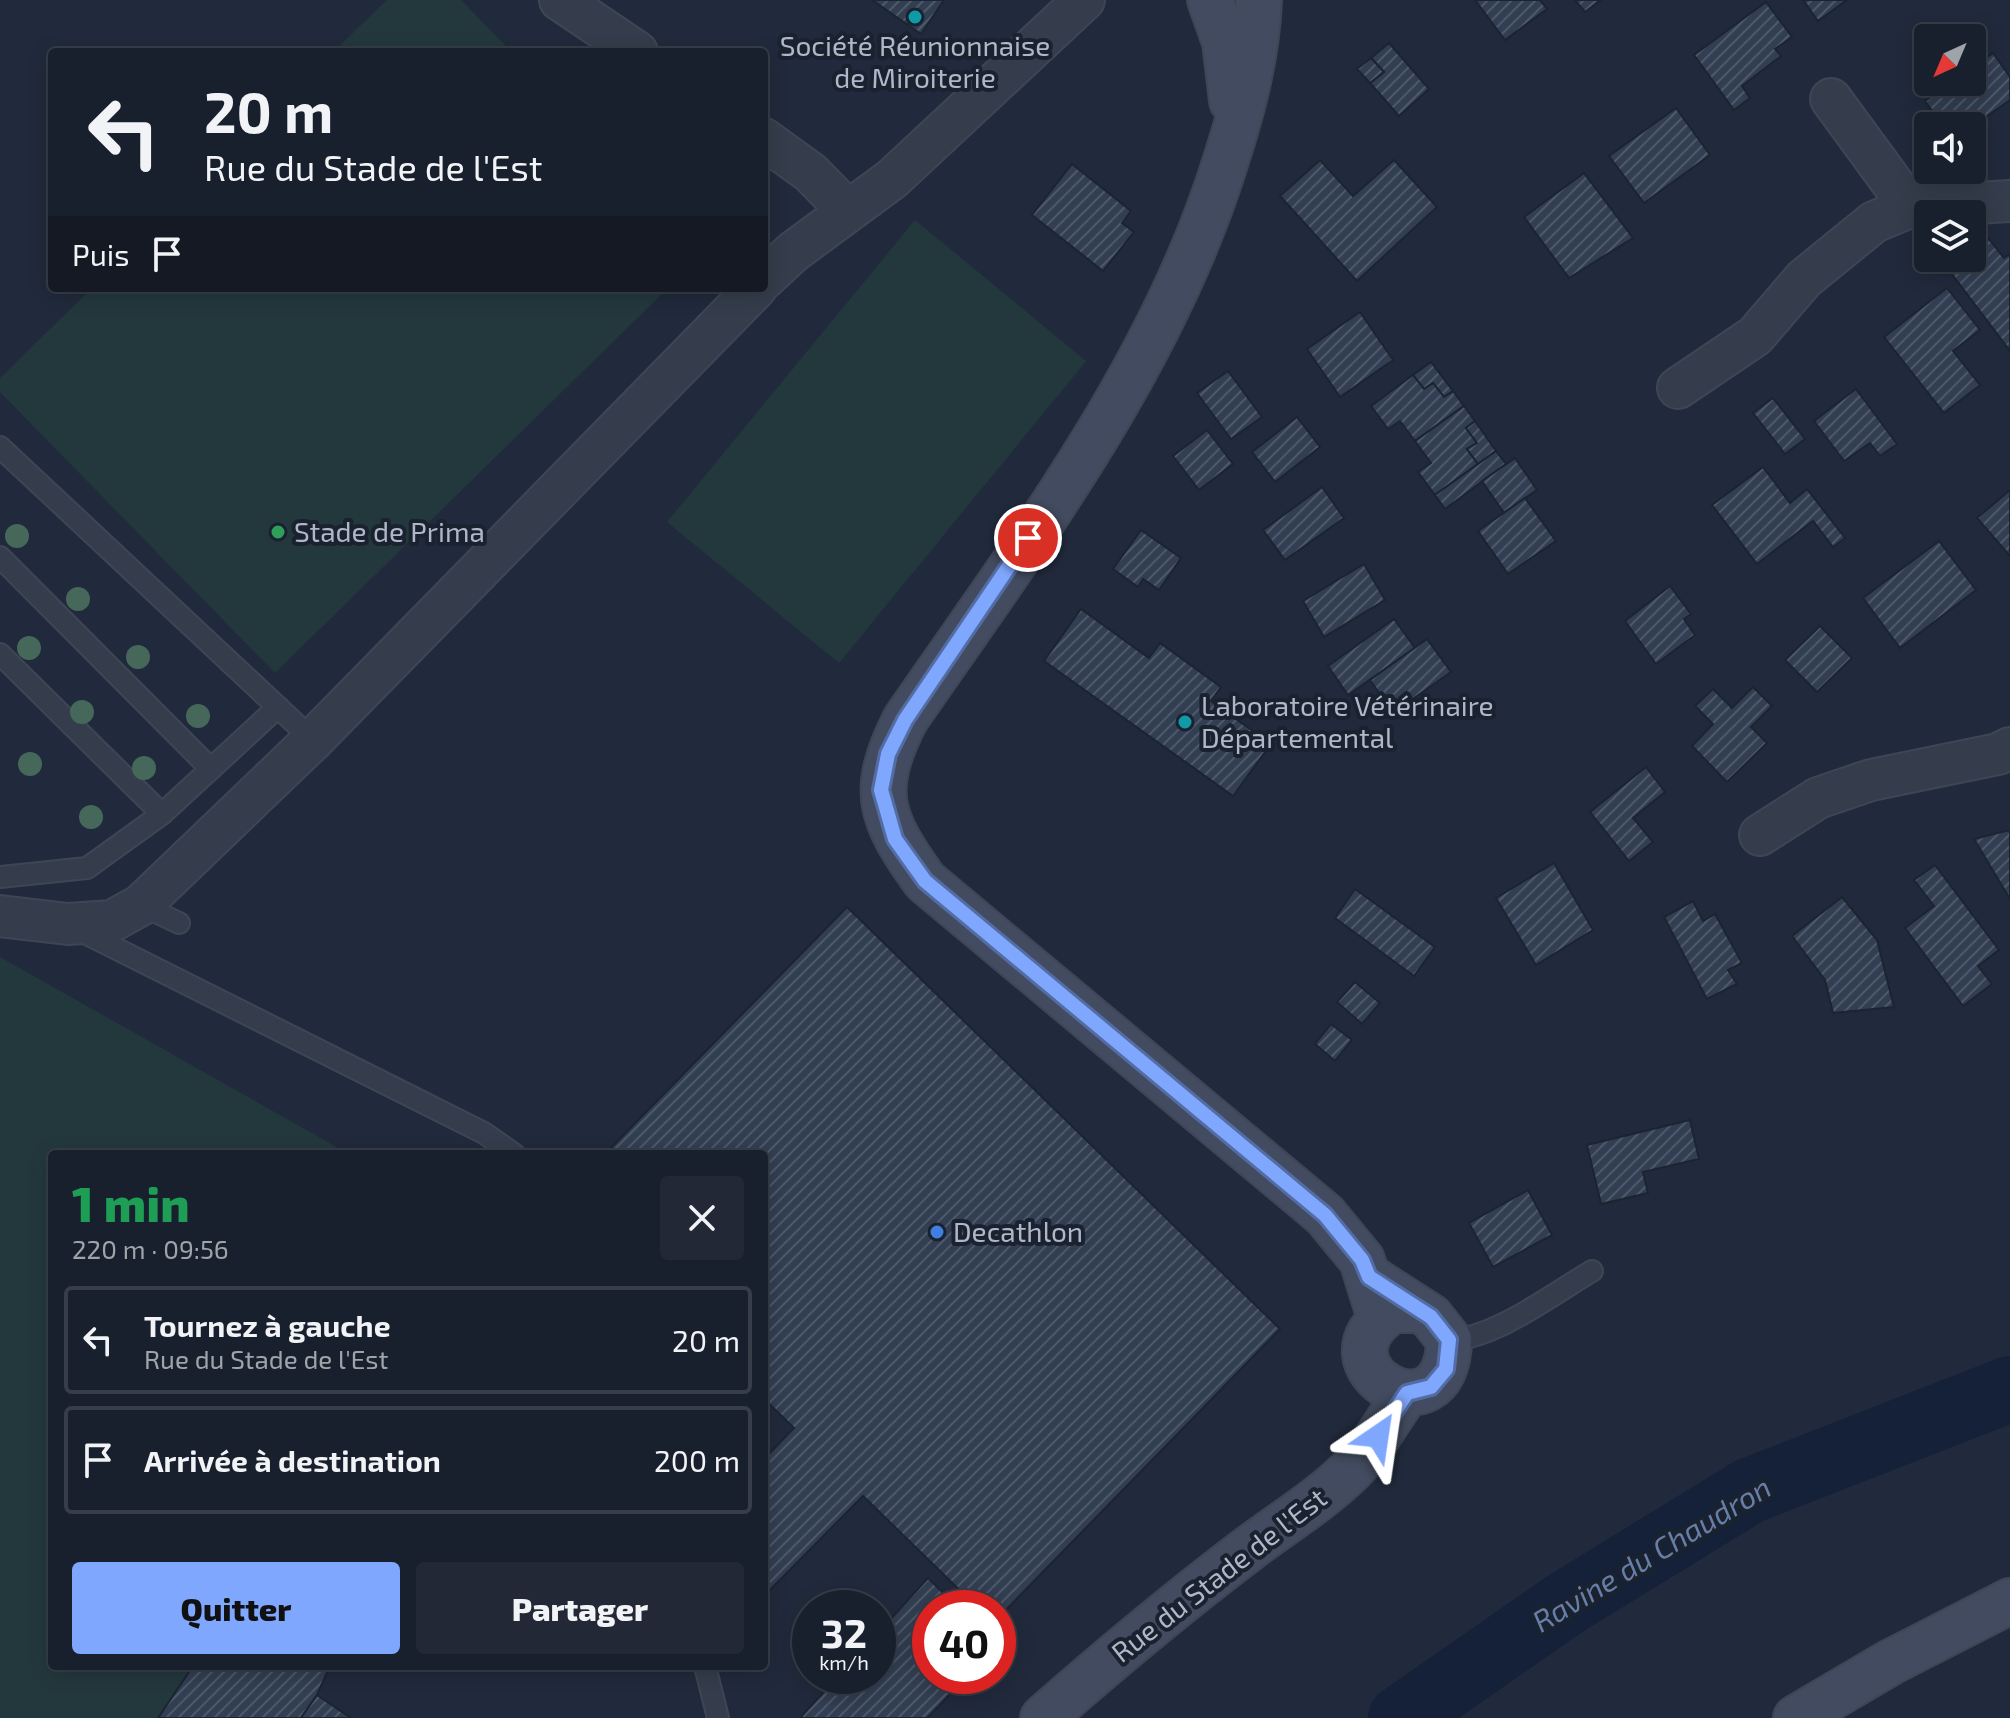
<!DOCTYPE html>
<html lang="fr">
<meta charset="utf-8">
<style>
:root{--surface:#19202d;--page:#222835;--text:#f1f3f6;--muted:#9fa3aa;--line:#373e49;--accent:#7fa7fd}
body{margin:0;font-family:"Exo 2",sans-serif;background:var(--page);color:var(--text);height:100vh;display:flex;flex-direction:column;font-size:30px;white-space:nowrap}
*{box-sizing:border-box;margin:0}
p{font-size:26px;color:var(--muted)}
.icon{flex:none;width:44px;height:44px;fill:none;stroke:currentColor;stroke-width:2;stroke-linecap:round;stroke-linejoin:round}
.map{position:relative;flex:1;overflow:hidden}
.side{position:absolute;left:48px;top:1150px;width:720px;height:520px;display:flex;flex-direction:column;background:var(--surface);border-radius:8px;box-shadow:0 4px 20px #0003,0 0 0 2px var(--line)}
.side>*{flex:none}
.top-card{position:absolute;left:48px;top:48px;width:720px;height:244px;border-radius:8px;box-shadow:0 4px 20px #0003,0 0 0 2px var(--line);background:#19202d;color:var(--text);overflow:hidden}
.needle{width:52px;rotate:224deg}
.tools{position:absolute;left:1914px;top:24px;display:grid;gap:16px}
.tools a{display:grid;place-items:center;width:72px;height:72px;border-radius:8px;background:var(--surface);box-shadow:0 4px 20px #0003,0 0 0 2px var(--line);font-size:40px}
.speed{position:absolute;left:792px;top:1590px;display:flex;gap:16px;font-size:40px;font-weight:700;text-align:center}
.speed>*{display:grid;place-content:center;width:104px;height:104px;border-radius:50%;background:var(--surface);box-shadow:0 4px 20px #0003,0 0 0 2px var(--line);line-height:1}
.speed small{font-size:20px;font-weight:400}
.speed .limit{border:12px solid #d22;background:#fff;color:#111}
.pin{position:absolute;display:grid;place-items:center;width:68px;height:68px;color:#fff;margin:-34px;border:4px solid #fff;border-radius:50%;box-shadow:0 2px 8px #0007}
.me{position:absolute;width:88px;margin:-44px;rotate:32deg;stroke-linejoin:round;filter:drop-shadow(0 0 6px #0008)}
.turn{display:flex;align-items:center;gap:28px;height:168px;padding:0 24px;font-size:36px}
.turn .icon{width:104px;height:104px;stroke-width:2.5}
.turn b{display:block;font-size:56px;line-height:68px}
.then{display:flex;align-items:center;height:76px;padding:0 24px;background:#0003;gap:16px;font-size:30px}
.round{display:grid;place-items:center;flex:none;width:84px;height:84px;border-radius:8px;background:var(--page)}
.headline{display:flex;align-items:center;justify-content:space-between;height:136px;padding:0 24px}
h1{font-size:48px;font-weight:800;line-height:60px;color:#1e9e55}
.action{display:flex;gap:16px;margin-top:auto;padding:16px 24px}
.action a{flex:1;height:92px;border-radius:8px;background:var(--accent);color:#111;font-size:32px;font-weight:800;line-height:92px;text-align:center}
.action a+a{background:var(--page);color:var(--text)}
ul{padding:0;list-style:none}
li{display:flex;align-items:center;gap:24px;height:108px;margin:0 16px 12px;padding:0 8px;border:4px solid var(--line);border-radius:8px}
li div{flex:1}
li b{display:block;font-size:30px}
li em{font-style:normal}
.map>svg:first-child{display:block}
.pitch{fill:#23383d}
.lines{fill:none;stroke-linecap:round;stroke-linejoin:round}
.river{stroke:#142139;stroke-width:66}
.building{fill:url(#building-hatch);stroke:#1c2432;stroke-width:2}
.lane-casing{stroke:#3e4655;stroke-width:24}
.street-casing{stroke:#3e4655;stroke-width:44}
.secondary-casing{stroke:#3e4655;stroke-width:48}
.lane{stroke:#353d4c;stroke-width:20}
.street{stroke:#353d4c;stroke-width:40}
.secondary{stroke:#424b5f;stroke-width:44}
.tree{fill:#46685b}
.route-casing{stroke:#536da4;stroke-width:20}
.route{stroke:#7fa7fd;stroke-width:14}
.culture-dot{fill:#0f9aa8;stroke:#1a2230;stroke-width:3}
.leisure-dot{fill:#2e9e5b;stroke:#1a2230;stroke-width:3}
.shop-dot{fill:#3f7fe0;stroke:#1a2230;stroke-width:3}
.labels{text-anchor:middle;stroke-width:8;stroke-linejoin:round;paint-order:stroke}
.poi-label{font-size:28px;fill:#b0b7c8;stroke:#1a2230;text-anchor:start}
.street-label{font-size:28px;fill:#b0b7c8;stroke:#1a2230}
.water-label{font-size:30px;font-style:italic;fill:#677ea9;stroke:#1a2230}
</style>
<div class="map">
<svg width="2010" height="1718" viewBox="0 0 2010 1718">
<defs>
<pattern id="building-hatch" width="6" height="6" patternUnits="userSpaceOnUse" patternTransform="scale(2)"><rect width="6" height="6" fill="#323e52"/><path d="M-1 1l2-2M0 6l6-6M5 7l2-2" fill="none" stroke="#4d5869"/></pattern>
</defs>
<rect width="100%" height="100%" fill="#212a3c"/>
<g class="pitch">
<polygon points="387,0 461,0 512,52 333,52"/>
<polygon points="915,220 1086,361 839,663 667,522"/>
<polygon points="92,288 668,288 275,673 0,392 0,378"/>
<polygon points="0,957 349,1154 52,1154 52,1666 330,1666 317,1695 301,1718 0,1718"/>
</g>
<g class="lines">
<polyline class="river" points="1401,1718 1565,1604 1749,1491 2010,1389"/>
</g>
<g class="building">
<polygon points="872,0 944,0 921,34"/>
<polygon points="1475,0 1540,0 1547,9 1505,40"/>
<polygon points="1575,0 1601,0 1585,12"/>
<polygon points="1803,0 1847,0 1818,21"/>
<polygon points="1766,2 1792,37 1775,49 1781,56 1742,86 1750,98 1734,110 1694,55"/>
<polygon points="1389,43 1429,89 1399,116 1370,83 1384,72 1371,58"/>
<polygon points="1993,53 2010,77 2010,100 1972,127 1943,126 1925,101 1953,82 1972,82 1972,68"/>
<polygon points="1371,58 1384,72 1370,83 1357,69"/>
<polygon points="1676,108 1710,155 1644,203 1609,156"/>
<polygon points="1320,160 1353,196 1394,160 1437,207 1357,281 1280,196"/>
<polygon points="1072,164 1131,211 1122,223 1134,232 1103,271 1032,215"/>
<polygon points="1584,173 1633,238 1569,278 1524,217"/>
<polygon points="1989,239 2004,258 2010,254 2010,351 1948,269 1963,258 1972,258 1972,251"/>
<polygon points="1947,288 1980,330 1953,351 1980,385 1944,413 1884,337"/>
<polygon points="1360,312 1393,360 1340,397 1307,349"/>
<polygon points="1431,362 1453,391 1444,397 1433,383 1424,389 1413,375"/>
<polygon points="1228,371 1262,417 1231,439 1197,393"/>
<polygon points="1413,375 1424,389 1433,383 1444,397 1453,391 1464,406 1415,441 1400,421 1388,429 1371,406"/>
<polygon points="1856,389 1897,444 1880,456 1870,443 1844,461 1814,421"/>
<polygon points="1773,398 1805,439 1785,454 1753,413"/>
<polygon points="1464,406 1475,421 1466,428 1477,443 1467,449 1478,464 1435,495 1418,472 1431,463 1415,441"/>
<polygon points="1297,417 1320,447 1275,482 1252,452"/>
<polygon points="1475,421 1496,451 1478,464 1467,449 1477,443 1466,428"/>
<polygon points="1207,430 1233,464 1199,490 1173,456"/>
<polygon points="1496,451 1506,464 1445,509 1435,495"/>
<polygon points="1515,458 1537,490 1504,513 1482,481"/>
<polygon points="1763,467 1790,503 1807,489 1845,538 1833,547 1813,521 1757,564 1712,505"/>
<polygon points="1322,487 1344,518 1285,560 1263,530"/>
<polygon points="2010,490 2010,556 1977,518"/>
<polygon points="1525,498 1556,541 1508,574 1478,531"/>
<polygon points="1141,530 1181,558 1159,590 1143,579 1138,587 1113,569"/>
<polygon points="1939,541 1976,590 1900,648 1863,598"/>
<polygon points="1364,564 1385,600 1324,637 1303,601"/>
<polygon points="1670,586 1691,614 1684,619 1695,635 1656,664 1625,621"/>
<polygon points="1081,609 1149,658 1160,643 1221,687 1211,701 1271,744 1233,796 1044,661"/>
<polygon points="1394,619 1415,648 1348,695 1328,666"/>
<polygon points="1820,626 1852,658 1817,692 1785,660"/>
<polygon points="1427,639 1451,672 1393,713 1370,680"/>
<polygon points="1753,687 1772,706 1751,727 1767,743 1727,782 1692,746 1713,724 1695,706 1713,689 1732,708"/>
<polygon points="1646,767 1665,792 1633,818 1653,842 1629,861 1590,812"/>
<polygon points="2010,830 2010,899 1974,839"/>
<polygon points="1554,863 1593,930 1536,965 1496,898"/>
<polygon points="1935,865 1999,950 1978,966 1992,984 1963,1006 1905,928 1934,906 1914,880"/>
<polygon points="1355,889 1435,947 1414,976 1335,918"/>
<polygon points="1842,897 1877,940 1894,1007 1833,1013 1825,980 1792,936"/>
<polygon points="1693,901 1703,921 1715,914 1742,963 1728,970 1737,984 1707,999 1664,917"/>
<polygon points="847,907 1280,1329 998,1618 998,1608 978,1608 863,1496 764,1596 764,1459 794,1428 764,1399 764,1154 605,1154"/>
<polygon points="1355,982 1380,1003 1362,1024 1337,1002"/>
<polygon points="1331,1024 1352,1040 1335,1061 1315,1044"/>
<polygon points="1690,1120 1699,1159 1643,1172 1648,1193 1601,1204 1587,1145"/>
<polygon points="1528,1190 1552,1235 1493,1267 1469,1223"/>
<polygon points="928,1578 959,1608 930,1608 930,1676 968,1676 927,1718 800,1718 838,1676 878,1676 878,1633"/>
<polygon points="193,1666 330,1666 317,1695 301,1718 158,1718"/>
<polygon points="317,1695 351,1718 301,1718"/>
</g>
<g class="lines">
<defs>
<g id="lane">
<polyline points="0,447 313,740"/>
<polyline points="0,557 211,769"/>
<polyline points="0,654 162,814"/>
<polyline points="0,877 87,868 162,814 278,707"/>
<polyline points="141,905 179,923"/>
<polyline points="79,930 484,1133 514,1154"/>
<path d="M1449,1340C1494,1339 1553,1294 1592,1271"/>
<polyline points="705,1666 718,1718"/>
</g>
<g id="street">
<polyline points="560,0 637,52"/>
<polyline points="1831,99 1910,207"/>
<polyline points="764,139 811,173 848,211"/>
<polyline points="764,279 793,252 892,179 1084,0"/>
<polyline points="1678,388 1755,336 1804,279 1874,222 1910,207 2010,201"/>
<polyline points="1760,835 1818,798 1871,780 1998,754 2010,748"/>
<polyline points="0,916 68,924 112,921 141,905 313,740 756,288"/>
</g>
<g id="secondary">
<polyline points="1210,0 1225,42 1232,101"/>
<path d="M1259,0C1257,55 1243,107 1226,160C1162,367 1027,543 905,720C869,792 880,818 925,881L1325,1215L1362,1260L1380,1318"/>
<path d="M1369,1277L1431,1317L1449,1340C1448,1447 1306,1366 1393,1310H1418"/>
<path d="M1043,1718C1109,1660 1177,1603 1247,1550C1281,1524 1318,1502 1349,1472C1373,1449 1387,1420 1407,1393"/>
<polyline points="1796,1718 1891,1662 2010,1601"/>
</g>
</defs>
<use href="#lane" class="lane-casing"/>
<use href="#street" class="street-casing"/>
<use href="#secondary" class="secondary-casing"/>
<use href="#lane" class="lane"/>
<use href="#street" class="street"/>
<use href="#secondary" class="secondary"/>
</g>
<g class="tree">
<circle cx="17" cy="536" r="12"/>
<circle cx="78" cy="599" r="12"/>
<circle cx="29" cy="648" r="12"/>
<circle cx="138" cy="657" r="12"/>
<circle cx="82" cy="712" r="12"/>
<circle cx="198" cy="716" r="12"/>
<circle cx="30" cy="764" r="12"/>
<circle cx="144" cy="768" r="12"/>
<circle cx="91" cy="817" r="12"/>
</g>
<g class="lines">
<defs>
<polyline id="route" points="1028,538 905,720 888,754 881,790 895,839 925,881 1325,1215 1362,1260 1369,1277 1431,1317 1449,1340 1446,1369 1431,1387 1407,1393 1378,1436"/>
</defs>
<use href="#route" class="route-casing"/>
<use href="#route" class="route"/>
</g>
<g class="culture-dot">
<circle cx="915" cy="17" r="8"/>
<circle cx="1185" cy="722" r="8"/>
</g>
<circle class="leisure-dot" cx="278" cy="532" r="8"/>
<circle class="shop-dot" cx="937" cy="1232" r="8"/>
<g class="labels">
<g class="poi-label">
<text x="915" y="56" text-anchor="middle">Société Réunionnaise<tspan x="915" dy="32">de Miroiterie</tspan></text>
<text x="294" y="542">Stade de Prima</text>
<text x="1201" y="716">Laboratoire Vétérinaire<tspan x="1201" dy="32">Départemental</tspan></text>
<text x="953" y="1242">Decathlon</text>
</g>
<g class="street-label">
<text transform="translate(1219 1575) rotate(-38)" y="10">Rue du Stade de l'Est</text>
</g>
<g class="water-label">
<text transform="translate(1652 1555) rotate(-31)" y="10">Ravine du Chaudron</text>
</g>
</g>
</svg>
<div class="tools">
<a><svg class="needle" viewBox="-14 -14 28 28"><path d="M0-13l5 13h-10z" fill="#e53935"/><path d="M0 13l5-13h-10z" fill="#9fa3aa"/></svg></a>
<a><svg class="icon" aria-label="sound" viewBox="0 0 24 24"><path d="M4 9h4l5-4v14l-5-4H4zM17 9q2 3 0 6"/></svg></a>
<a><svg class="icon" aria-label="layers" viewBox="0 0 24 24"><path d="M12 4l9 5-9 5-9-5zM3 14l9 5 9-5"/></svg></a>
</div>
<div class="speed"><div>32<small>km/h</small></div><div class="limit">40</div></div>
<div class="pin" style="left:1028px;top:538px;background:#d93025"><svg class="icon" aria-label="arrive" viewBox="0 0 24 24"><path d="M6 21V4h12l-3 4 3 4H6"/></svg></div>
<svg class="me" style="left:1378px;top:1436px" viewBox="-20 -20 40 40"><path d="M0-17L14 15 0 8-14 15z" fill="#7fa7fd" stroke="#fff" stroke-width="4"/></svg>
<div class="top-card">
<div class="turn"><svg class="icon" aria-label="left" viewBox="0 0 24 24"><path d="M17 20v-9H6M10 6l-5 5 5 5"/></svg><div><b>20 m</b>Rue du Stade de l'Est</div></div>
<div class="then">Puis<svg class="icon" aria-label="arrive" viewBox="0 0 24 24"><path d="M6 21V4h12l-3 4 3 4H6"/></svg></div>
</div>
<section class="side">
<div class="headline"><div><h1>1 min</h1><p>220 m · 09:56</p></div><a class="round"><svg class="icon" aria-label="close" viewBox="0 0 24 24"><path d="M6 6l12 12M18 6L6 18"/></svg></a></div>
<ul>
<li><svg class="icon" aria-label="left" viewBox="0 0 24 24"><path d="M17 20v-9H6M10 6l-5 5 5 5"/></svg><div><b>Tournez à gauche</b><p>Rue du Stade de l'Est</p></div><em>20 m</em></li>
<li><svg class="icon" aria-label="arrive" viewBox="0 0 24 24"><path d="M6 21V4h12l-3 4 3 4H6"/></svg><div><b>Arrivée à destination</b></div><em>200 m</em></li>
</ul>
<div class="action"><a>Quitter</a><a>Partager</a></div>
</section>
</div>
